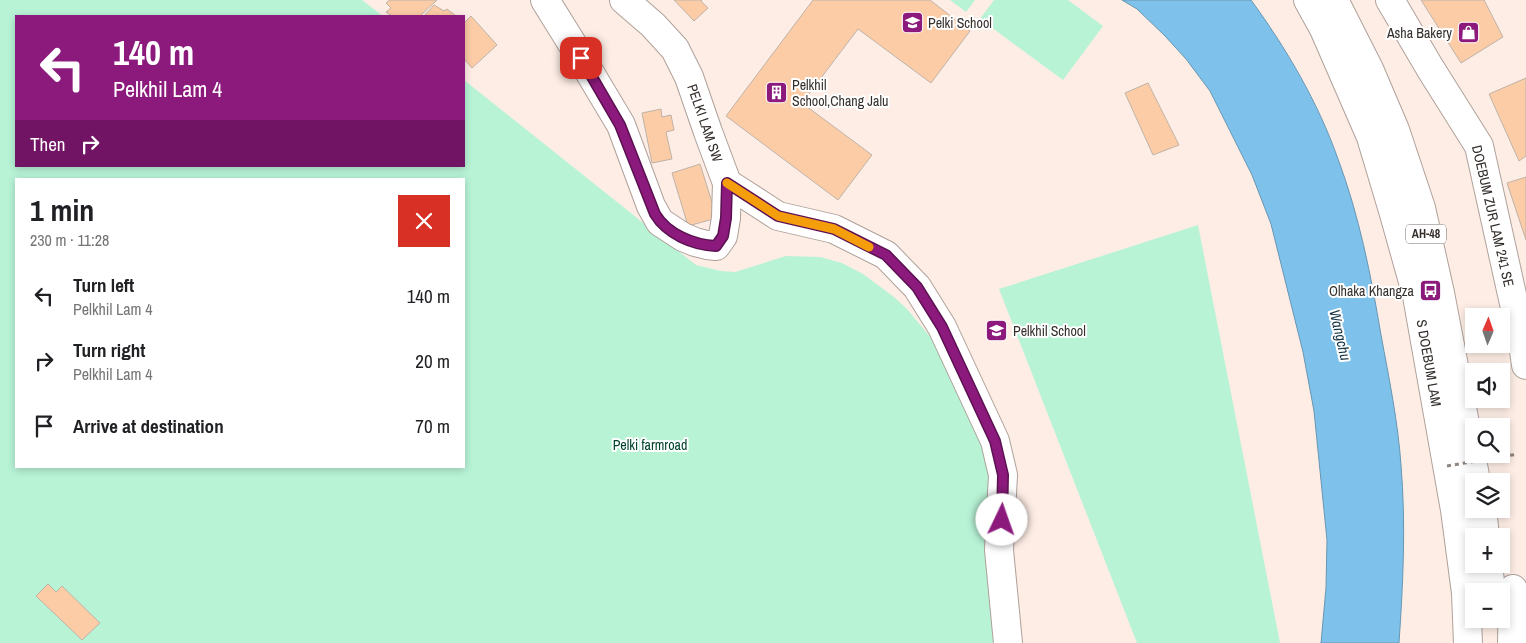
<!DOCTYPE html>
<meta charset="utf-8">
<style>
:root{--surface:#fff;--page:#f2f2f2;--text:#202124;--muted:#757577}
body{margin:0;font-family:"Archivo Narrow",sans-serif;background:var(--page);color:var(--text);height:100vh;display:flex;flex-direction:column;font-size:19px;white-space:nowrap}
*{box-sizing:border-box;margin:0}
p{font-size:16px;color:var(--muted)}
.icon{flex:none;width:28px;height:28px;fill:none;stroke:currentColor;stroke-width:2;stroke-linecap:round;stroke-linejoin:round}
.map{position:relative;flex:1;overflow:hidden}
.details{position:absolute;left:15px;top:178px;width:450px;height:290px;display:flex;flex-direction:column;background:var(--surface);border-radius:0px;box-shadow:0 2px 8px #0003}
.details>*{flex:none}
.hud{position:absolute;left:15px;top:15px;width:450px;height:152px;border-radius:0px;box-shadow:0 2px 8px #0003;background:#8c1a7c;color:#fff;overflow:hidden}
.needle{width:32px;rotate:2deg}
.fabs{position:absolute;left:1465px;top:308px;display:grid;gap:10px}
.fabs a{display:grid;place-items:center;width:45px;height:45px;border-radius:0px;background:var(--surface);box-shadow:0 2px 8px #0003;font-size:25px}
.pin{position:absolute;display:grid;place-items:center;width:42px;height:42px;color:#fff;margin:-21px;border-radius:10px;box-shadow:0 2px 8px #0006}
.me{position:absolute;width:55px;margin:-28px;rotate:3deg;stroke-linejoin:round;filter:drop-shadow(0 0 4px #0008)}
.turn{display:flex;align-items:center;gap:18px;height:105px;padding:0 15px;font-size:22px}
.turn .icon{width:65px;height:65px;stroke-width:2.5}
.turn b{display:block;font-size:35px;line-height:42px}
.then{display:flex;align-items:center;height:48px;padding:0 15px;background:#0003;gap:10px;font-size:19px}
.round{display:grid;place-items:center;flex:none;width:52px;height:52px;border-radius:0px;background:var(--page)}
.summary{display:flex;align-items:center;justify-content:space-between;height:85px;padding:0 15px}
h1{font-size:30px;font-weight:700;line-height:38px}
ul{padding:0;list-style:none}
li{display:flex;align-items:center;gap:15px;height:65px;padding:0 15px}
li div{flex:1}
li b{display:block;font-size:19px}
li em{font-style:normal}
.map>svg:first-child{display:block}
.green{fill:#b8f3d6;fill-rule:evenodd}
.water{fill:#7ec2ec;stroke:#6896b2}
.building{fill:#fbcca6;stroke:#bfb3a9}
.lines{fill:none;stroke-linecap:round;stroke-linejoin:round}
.minor-casing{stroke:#afa19a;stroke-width:30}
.highway-casing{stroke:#afa19a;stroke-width:30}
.minor{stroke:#fff;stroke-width:28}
.highway{stroke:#fff;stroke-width:28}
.path-bridge{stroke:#908680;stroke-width:3;stroke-dasharray:4 4;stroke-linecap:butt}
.route-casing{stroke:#5b1151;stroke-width:12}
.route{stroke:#8c1a7c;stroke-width:9}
.slow{stroke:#f59e0b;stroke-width:9}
.labels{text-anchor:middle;stroke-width:4;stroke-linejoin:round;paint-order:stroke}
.shield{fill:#fff;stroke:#726d6b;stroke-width:1}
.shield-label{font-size:12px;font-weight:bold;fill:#352f2c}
.poi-label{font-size:14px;fill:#352f2c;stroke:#fff;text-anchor:start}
.street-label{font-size:14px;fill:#352f2c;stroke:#fff}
.park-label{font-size:14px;fill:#00432d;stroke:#fff}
.water-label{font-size:15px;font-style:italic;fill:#163547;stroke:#fff}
</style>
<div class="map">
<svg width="1526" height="643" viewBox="0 0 1526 643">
<rect width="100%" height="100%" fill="#fdede5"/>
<g class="green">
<path d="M0,0H362L383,16H16V166H464V80L696,265L721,271L735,272L786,256L820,257L842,263L863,274L894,297L907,309L932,339L994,453L1003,597L994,643H0ZM16,179H464V466H16Z"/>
<polygon points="950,0 975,0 966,12"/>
<polygon points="994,0 1068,0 1103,26 1063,80 980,19"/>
<polygon points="1198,225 1280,643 1137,643 999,289"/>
</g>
<path class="water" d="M1122,0H1251C1286,48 1318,102 1338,159C1359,215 1371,275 1381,335C1389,378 1398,422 1401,465C1406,525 1403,584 1399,643H1321L1326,588L1327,540L1314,411L1303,352L1271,224L1252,175L1210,91L1186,59L1165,36L1137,9Z"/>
<g class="building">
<polygon points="390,0 437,0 420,16 392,16 386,12 391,8 386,3"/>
<polygon points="674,0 702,0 701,1 708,8 694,21"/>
<polygon points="813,0 930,0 970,31 931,83 858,29 802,103 872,155 838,200 726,116"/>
<polygon points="1421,0 1484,0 1503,37 1461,63"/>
<polygon points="434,5 444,11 447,9 456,16 424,16"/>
<polygon points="471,16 497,45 472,68 464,59 464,23"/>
<polygon points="1526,78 1526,156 1519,161 1489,94"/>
<polygon points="1148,83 1179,145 1153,155 1125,93"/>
<polygon points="661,109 662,117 671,115 674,130 666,132 672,159 652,163 642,113"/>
<polygon points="700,164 717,218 688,226 672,173"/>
<polygon points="1526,177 1526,240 1507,183"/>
<polygon points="48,584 56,592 62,586 100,623 82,640 36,596"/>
</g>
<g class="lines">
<defs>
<g id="minor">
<polyline points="545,0 581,58 621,125 651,206 660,222 683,237 695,242 707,245 716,246 723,236 726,218 727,183"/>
<polyline points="624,0 653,25 675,49 689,77 708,132 727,183 778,216 834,229 886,255 917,287 942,327 995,441 1003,475 999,550 1008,643"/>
<polyline points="1390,0 1430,68 1479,146 1523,344 1526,365"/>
</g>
<g id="highway">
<polyline points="1308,0 1324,29 1371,137 1394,214 1417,296 1455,510 1466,593 1468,643"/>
<polyline points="1334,0 1369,69 1395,130 1421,208 1440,293 1476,481"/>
<polyline points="1482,509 1485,536"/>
<polyline points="1488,564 1491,591"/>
<polyline points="1512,643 1513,589"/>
</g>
</defs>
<use href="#minor" class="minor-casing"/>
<use href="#highway" class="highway-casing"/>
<use href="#minor" class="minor"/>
<use href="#highway" class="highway"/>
<polyline class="path-bridge" points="1447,466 1518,454"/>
</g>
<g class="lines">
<defs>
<path id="route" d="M581,58L620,125L655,214C667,234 693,245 716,246L723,236L726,218L727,183L778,216L834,229L886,255L917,287L942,327L995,441L1003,475L1002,520"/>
</defs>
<use href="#route" class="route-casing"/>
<use href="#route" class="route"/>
<polyline class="slow" points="727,183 778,216 834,229 869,247"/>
</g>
<defs>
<symbol id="school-square" viewBox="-11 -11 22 22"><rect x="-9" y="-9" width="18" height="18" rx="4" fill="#8c1a7c" stroke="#fff"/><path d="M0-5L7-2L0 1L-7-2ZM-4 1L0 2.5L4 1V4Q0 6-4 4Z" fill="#fff"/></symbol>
<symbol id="shop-square" viewBox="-11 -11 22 22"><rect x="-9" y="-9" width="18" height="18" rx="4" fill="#8c1a7c" stroke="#fff"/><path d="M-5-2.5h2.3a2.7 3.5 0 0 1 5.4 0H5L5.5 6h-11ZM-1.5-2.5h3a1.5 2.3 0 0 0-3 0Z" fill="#fff"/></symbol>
<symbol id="building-square" viewBox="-11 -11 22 22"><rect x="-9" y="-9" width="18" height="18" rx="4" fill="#8c1a7c" stroke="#fff"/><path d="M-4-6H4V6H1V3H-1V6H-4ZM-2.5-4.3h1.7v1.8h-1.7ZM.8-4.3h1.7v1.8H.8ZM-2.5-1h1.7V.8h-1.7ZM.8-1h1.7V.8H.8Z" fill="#fff"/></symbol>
<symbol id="bus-square" viewBox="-11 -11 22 22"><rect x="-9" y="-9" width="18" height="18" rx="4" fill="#8c1a7c" stroke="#fff"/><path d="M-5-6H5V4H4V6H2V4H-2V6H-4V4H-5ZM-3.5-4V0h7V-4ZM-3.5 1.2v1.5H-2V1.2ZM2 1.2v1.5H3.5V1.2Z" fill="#fff"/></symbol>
</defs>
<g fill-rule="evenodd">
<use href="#school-square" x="900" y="10" width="25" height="25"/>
<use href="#shop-square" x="1456" y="20" width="25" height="25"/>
<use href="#building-square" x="764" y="80" width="25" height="25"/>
<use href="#bus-square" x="1418" y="278" width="25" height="25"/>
<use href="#school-square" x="984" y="318" width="25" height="25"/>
</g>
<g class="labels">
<rect class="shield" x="1406" y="224.5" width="40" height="19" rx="4"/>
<g class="shield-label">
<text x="1426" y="238">AH-48</text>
</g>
<g class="poi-label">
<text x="928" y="28">Pelki School</text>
<text x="1452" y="38" text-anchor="end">Asha Bakery</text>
<text x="792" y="90">Pelkhil<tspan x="792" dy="16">School,Chang Jalu</tspan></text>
<text x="1414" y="296" text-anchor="end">Olhaka Khangza</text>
<text x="1013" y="336">Pelkhil School</text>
</g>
<g class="street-label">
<text transform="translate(705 123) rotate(71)" y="5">PELKI LAM SW</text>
<text transform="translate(1493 216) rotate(77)" y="5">DOEBUM ZUR LAM 241 SE</text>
<text transform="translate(1429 363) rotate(80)" y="5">S DOEBUM LAM</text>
</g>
<g class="park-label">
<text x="650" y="450">Pelki farmroad</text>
</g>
<g class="water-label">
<text transform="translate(1340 335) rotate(77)" y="5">Wangchu</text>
</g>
</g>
</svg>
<div class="fabs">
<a><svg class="needle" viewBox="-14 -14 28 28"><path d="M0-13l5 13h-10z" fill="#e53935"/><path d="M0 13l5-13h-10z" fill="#757577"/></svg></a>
<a><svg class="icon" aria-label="sound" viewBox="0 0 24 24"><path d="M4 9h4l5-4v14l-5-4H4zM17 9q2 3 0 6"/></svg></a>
<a><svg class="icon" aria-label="search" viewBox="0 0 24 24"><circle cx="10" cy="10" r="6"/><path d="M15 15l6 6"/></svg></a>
<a><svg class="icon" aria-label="layers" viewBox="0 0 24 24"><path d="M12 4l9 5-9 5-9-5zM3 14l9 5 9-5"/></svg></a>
<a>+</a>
<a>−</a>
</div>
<div class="pin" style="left:581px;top:58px;background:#d93025"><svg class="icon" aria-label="arrive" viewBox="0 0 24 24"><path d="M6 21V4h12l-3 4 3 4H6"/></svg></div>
<svg class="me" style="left:1002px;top:520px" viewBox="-20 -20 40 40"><circle r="19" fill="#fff"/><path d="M0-13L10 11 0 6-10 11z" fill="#8c1a7c"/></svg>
<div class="hud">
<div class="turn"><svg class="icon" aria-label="left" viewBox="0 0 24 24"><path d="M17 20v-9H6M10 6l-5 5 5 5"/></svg><div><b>140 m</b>Pelkhil Lam 4</div></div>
<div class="then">Then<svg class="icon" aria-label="right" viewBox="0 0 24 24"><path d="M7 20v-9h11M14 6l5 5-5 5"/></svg></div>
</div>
<section class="details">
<div class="summary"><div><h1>1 min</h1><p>230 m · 11:28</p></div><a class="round" style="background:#d93025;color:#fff"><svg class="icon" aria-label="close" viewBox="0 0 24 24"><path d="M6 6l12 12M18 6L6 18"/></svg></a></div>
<ul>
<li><svg class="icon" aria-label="left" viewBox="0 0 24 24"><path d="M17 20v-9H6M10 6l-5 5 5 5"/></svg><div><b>Turn left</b><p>Pelkhil Lam 4</p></div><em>140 m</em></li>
<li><svg class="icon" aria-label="right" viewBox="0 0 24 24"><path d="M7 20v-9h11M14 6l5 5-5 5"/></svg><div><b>Turn right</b><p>Pelkhil Lam 4</p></div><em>20 m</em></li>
<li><svg class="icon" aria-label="arrive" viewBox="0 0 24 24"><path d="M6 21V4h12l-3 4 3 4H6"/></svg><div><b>Arrive at destination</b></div><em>70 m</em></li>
</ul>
</section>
</div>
